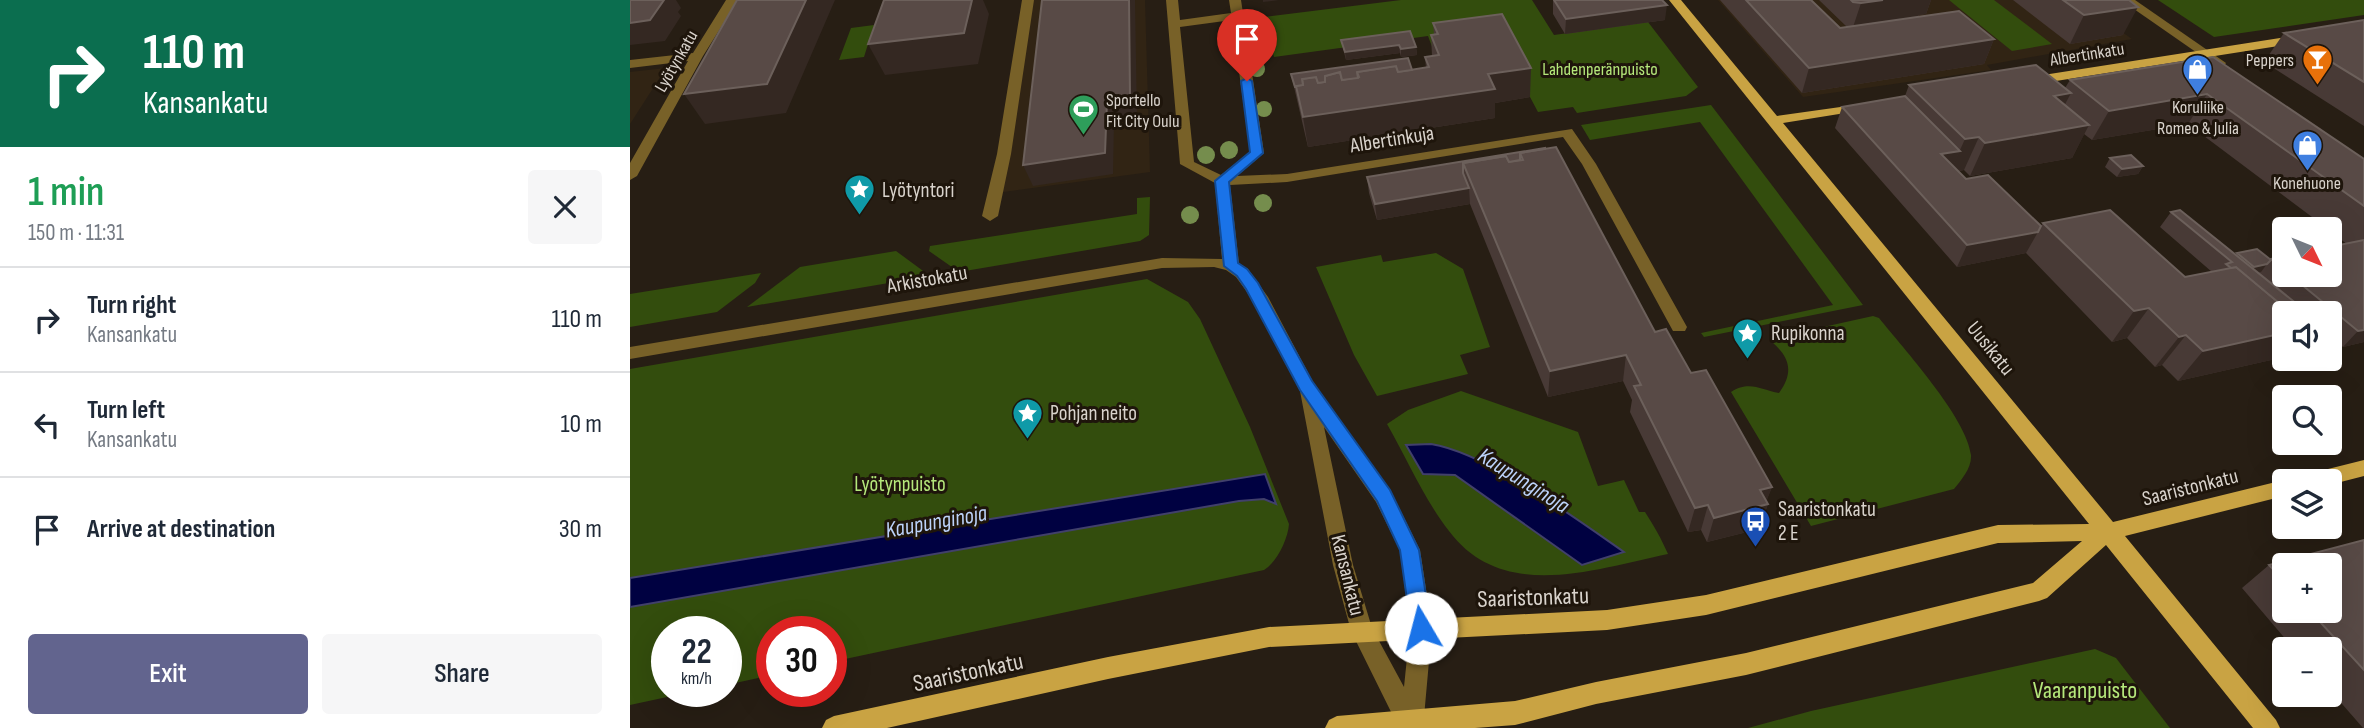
<!DOCTYPE html>
<meta charset="utf-8">
<style>
:root{--surface:#fff;--page:#f6f6f7;--text:#1f2937;--muted:#747a83;--line:#e0e1e3;--accent:#62648e}
body{margin:0;font-family:"Sofia Sans Condensed",sans-serif;background:var(--page);color:var(--text);height:100vh;display:flex;flex-direction:column;font-size:26px;white-space:nowrap}
*{box-sizing:border-box;margin:0}
p{font-size:23px;color:var(--muted)}
.icon{flex:none;width:38px;height:38px;fill:none;stroke:currentColor;stroke-width:2;stroke-linecap:round;stroke-linejoin:round}
.map{position:relative;flex:1;overflow:hidden}
.side{display:flex;flex-direction:column;background:var(--surface);width:630px}
.side>*{flex:none}
.top-card{background:#0b6e4f;color:#fff;overflow:hidden}
.needle{width:46px;rotate:133deg}
.fabs{position:absolute;left:1642px;top:217px;display:grid;gap:14px}
.fabs a{display:grid;place-items:center;width:70px;height:70px;border-radius:7px;background:var(--surface);box-shadow:0 7px 28px #0002;font-size:35px}
.speed{position:absolute;left:21px;top:616px;display:flex;gap:14px;font-size:35px;font-weight:700;text-align:center}
.speed>*{display:grid;place-content:center;width:91px;height:91px;border-radius:50%;background:var(--surface);box-shadow:0 7px 28px #0002;line-height:1}
.speed small{font-size:18px;font-weight:400}
.speed .limit{border:10px solid #d22;background:#fff;color:#111}
.pin{position:absolute;display:grid;place-items:center;width:60px;height:60px;color:#fff;margin:-72px -30px;border-radius:50% 50% 50% 0;rotate:-45deg;box-shadow:0 0 7px #0007}
.pin .icon{rotate:45deg}
.me{position:absolute;width:77px;margin:-38px;rotate:352deg;stroke-linejoin:round;filter:drop-shadow(0 0 5px #0008)}
.turn{display:flex;align-items:center;gap:24px;height:147px;padding:0 28px;font-size:32px}
.turn .icon{width:91px;height:91px;stroke-width:2.5}
.turn b{display:block;font-size:49px;line-height:60px}
.round{display:grid;place-items:center;flex:none;width:74px;height:74px;border-radius:7px;background:var(--page)}
.overview{display:flex;align-items:center;justify-content:space-between;height:119px;padding:0 28px}
h1{font-size:42px;font-weight:600;line-height:52px;color:#1e9e55}
.cta{display:flex;gap:14px;margin-top:auto;padding:14px 28px}
.cta a{flex:1;height:80px;border-radius:7px;background:var(--accent);color:#fff;font-size:28px;font-weight:600;line-height:80px;text-align:center}
.cta a+a{background:var(--page);color:var(--text)}
ul{padding:0;list-style:none}
li{display:flex;align-items:center;gap:21px;height:105px;padding:0 28px;border-top:2px solid var(--line)}
li div{flex:1}
li b{display:block;font-size:26px}
li em{font-style:normal}
main{display:flex;flex:1;min-height:0}
.map>svg:first-child{display:block}
.built{fill:#312414}
.green{fill:#334d0d}
.water{fill:#000141;stroke:#41406b;stroke-width:2}
.lines{fill:none;stroke-linecap:round;stroke-linejoin:round}
.minor{fill:#786128;fill-rule:evenodd}
.major{fill:#c9a343;fill-rule:evenodd}
.tree{fill:#758d4d}
.wall{fill:#483a36;fill-rule:evenodd}
.shaded-wall{fill:#342822}
.building{fill:#584a46;stroke:#6c605b;stroke-width:2}
.route{fill:#1a73e8;stroke:#114b97;stroke-width:2}
.labels{text-anchor:middle;stroke-width:6;stroke-linejoin:round;paint-order:stroke}
.far-street-label{font-size:18px;fill:#d9d3cc;stroke:#1e150b}
.far-poi-label{font-size:18px;fill:#d9d3cc;stroke:#1e150b}
.far-park-label{font-size:18px;fill:#b5e87b;stroke:#1e150b}
.street-label{font-size:21px;fill:#d9d3cc;stroke:#1e150b}
.poi-label{font-size:21px;fill:#d9d3cc;stroke:#1e150b;text-anchor:start}
.park-label{font-size:21px;fill:#b5e87b;stroke:#1e150b}
.water-label{font-size:23px;font-style:italic;fill:#bcd2f9;stroke:#1e150b}
.near-street-label{font-size:24px;fill:#d9d3cc;stroke:#1e150b}
.near-park-label{font-size:24px;fill:#b5e87b;stroke:#1e150b}
</style>
<main>
<section class="side">
<div class="top-card">
<div class="turn"><svg class="icon" aria-label="right" viewBox="0 0 24 24"><path d="M7 20v-9h11M14 6l5 5-5 5"/></svg><div><b>110 m</b>Kansankatu</div></div>
</div>
<div class="overview"><div><h1>1 min</h1><p>150 m · 11:31</p></div><a class="round"><svg class="icon" aria-label="close" viewBox="0 0 24 24"><path d="M6 6l12 12M18 6L6 18"/></svg></a></div>
<ul>
<li><svg class="icon" aria-label="right" viewBox="0 0 24 24"><path d="M7 20v-9h11M14 6l5 5-5 5"/></svg><div><b>Turn right</b><p>Kansankatu</p></div><em>110 m</em></li>
<li><svg class="icon" aria-label="left" viewBox="0 0 24 24"><path d="M17 20v-9H6M10 6l-5 5 5 5"/></svg><div><b>Turn left</b><p>Kansankatu</p></div><em>10 m</em></li>
<li><svg class="icon" aria-label="arrive" viewBox="0 0 24 24"><path d="M6 21V4h12l-3 4 3 4H6"/></svg><div><b>Arrive at destination</b></div><em>30 m</em></li>
</ul>
<div class="cta"><a>Exit</a><a>Share</a></div>
</section>
<div class="map">
<svg width="1734" height="728" viewBox="0 0 1734 728">
<rect width="100%" height="100%" fill="#271e14"/>
<g class="built">
<polygon points="392,0 515,0 520,172 366,193"/>
<polygon points="1088,0 1447,0 1502,39 1357,65 1361,70 1173,97"/>
<polygon points="36,68 0,124 0,72"/>
</g>
<g class="green">
<polygon points="771,0 902,0 924,35 1018,22 1068,87 1056,96 947,113 943,107 908,112 900,97 804,52 798,36 644,57 634,17"/>
<polygon points="1319,0 1364,0 1422,44 1382,51"/>
<polygon points="1528,0 1734,0 1734,15 1584,37"/>
<polygon points="244,25 234,57 209,60 221,28"/>
<polygon points="1081,105 1233,305 1074,337 1071,333 1203,305 1070,122 960,140 951,125"/>
<polygon points="520,197 519,235 510,241 329,272 299,251 300,246 507,214 507,198"/>
<polygon points="266,251 300,276 117,307 170,267"/>
<polygon points="806,253 833,269 860,347 830,355 838,374 747,396 724,355 686,267 751,255 753,262"/>
<polygon points="131,273 125,283 87,312 0,327 0,294"/>
<path d="M517,279L558,302L570,319L620,427L659,524C658,539 647,562 634,570L201,662V632H142V675L96,685V632H37V691H65L0,705V369Z"/>
<path d="M1243,316L1249,318C1273,348 1337,418 1341,455C1342,468 1331,480 1324,489L1181,526L1101,392C1119,380 1132,390 1149,393C1164,372 1160,358 1142,342L1143,338Z"/>
<path d="M831,391L948,432L968,486L994,480L1009,512H1015C1024,526 1031,538 1038,554C965,569 873,603 819,531C794,499 777,459 757,424L778,410Z"/>
<polygon points="1465,649 1486,658 1540,728 1118,728 1181,711"/>
</g>
<g class="water">
<path d="M801,444C857,453 945,518 994,552L952,565L825,475L793,474L776,445Z"/>
<polygon points="635,474 646,504 634,499 609,501 0,607 0,578"/>
</g>
<g class="lines">
<g class="minor">
<polygon points="96,0 108,0 73,56 7,176 0,180 0,163 58,61 0,68 0,60 63,53"/>
<polygon points="392,0 404,0 381,154 368,216 360,221 352,216 367,154"/>
<path d="M536,0H548L550,20L601,13L599,0H611L634,153L607,176L657,174L942,129L966,164L1057,327L1055,331H1043L952,164L933,137L657,182L600,185L609,264L618,269L638,297L683,382L760,490L790,550L802,628L793,728H769L721,631L703,565L670,391L625,303L606,277L596,270L584,267L532,268L0,359V347L532,258L592,259L585,183L550,164ZM602,20L620,152L591,175L564,162L550,27ZM694,427L746,502L770,550L780,628L774,687L742,628L723,565Z"/>
<polygon points="1491,0 1505,0 1596,63 1594,66 1586,66"/>
</g>
<g class="major">
<polygon points="1039,0 1051,0 1147,116 1239,103 1239,109 1234,110 1153,123 1483,522 1654,480 1658,481 1654,481 1654,496 1495,536 1646,720 1650,728 1623,728 1476,545 1417,598 1409,601 1116,675 966,704 885,725 845,728 695,728 699,720 707,716 885,701 966,682 1116,653 1403,583 1452,541 1368,543 1076,615 977,630 639,647 478,679 257,728 192,728 196,720 204,716 478,657 639,627 977,610 1076,595 1368,525 1459,524"/>
<polygon points="1670,35 1676,39 1674,42 1400,85 1394,81 1400,77"/>
<polygon points="1734,460 1734,476 1699,485 1699,481 1672,481 1675,475 1682,473"/>
</g>
</g>
<g class="tree">
<circle cx="620" cy="33" r="7"/>
<circle cx="627" cy="69" r="8"/>
<circle cx="634" cy="109" r="8"/>
<circle cx="599" cy="150" r="9"/>
<circle cx="576" cy="155" r="9"/>
<circle cx="633" cy="203" r="9"/>
<circle cx="560" cy="215" r="9"/>
</g>
<g class="wall">
<polygon points="923,0 1035,20 935,34 923,14"/>
<polygon points="1090,0 1181,0 1210,28 1220,27 1216,26 1189,0 1301,0 1296,14 1289,15 1289,17 1364,39 1354,64 1172,93"/>
<polygon points="1383,0 1499,0 1493,35 1440,44"/>
<polygon points="1734,20 1734,126 1634,62 1654,33"/>
<polygon points="803,23 900,97 865,103 865,118 678,147 661,74 782,70 796,68 795,57 802,56 801,35 804,35"/>
<polygon points="711,40 786,47 787,55 771,57 770,53 716,60"/>
<path d="M1583,57L1734,159V342L1713,347L1707,341L1699,349V313H1654V353L1650,358L1548,381L1532,365L1525,367L1497,338L1482,342L1396,253L1327,267L1205,128L1212,107L1275,96L1279,85L1435,88L1440,80ZM1558,124L1698,229H1699V231L1717,244L1699,275H1654V257L1641,260L1607,253L1606,255L1541,212L1530,227L1582,272L1555,277L1413,223L1411,226L1336,179L1328,171L1334,170L1340,176L1442,158L1454,134L1462,140Z"/>
<polygon points="915,148 1025,332 1061,373 1142,487 1136,501 1138,504 1129,529 1077,542 1071,530 1058,532 1000,412 1002,400 993,381 918,397 840,204 747,220 739,193 737,177"/>
<polygon points="1480,158 1513,166 1508,174 1487,177 1475,167"/>
<path d="M1734,540V728H1733L1699,689V649H1664L1612,588L1639,565ZM1654,565L1699,611H1654Z"/>
</g>
<g class="shaded-wall">
<polygon points="34,0 46,0 51,8 48,12 51,16 35,41 0,45 0,23"/>
<polygon points="176,0 205,0 156,113 75,124 54,94"/>
<polygon points="342,0 353,0 359,14 348,64 255,75 238,44"/>
<polygon points="499,0 505,0 507,119 484,122 483,174 403,186 393,165"/>
<polygon points="633,0 649,0 633,2"/>
<polygon points="1253,0 1301,0 1296,14 1289,15 1288,18 1223,27 1231,3"/>
<polygon points="1037,5 1035,20 935,34 936,19"/>
<polygon points="1508,7 1493,35 1440,44 1454,15"/>
<polygon points="1364,39 1354,64 1172,93 1179,68"/>
<polygon points="769,45 770,53 716,60 715,52"/>
<polygon points="786,47 787,55 771,57 771,49"/>
<polygon points="901,68 900,97 865,103 865,118 678,147 673,117 858,74"/>
<polygon points="1441,93 1424,125 1424,96"/>
<polygon points="1577,94 1558,124 1462,140 1479,111"/>
<polygon points="1459,125 1442,158 1340,176 1355,143"/>
<polygon points="1349,137 1334,170 1320,172 1335,139"/>
<polygon points="1330,151 1320,172 1311,154"/>
<polygon points="1513,166 1508,174 1487,177 1492,169"/>
<polygon points="839,188 840,204 747,220 745,204"/>
<polygon points="1408,232 1396,253 1327,267 1337,245"/>
<polygon points="1637,264 1631,272 1618,275 1624,267"/>
<polygon points="1519,308 1497,338 1482,342 1504,311"/>
<polygon points="1734,330 1734,342 1713,347 1728,331"/>
<polygon points="1654,333 1654,353 1650,358 1548,381 1573,351"/>
<polygon points="1556,335 1532,365 1525,367 1549,337"/>
<polygon points="1709,339 1699,349 1699,341"/>
<polygon points="996,355 993,381 918,397 920,371"/>
<polygon points="1142,487 1135,505 1138,504 1129,529 1077,542 1084,518 1130,490"/>
<polygon points="1078,505 1071,530 1058,532 1065,508"/>
</g>
<g class="building">
<polygon points="0,0 34,0 20,20 0,23"/>
<polygon points="107,0 176,0 137,84 54,94"/>
<polygon points="254,0 342,0 334,33 238,44"/>
<polygon points="412,0 499,0 500,98 477,101 475,153 393,165"/>
<polygon points="924,0 1032,0 1037,5 936,19"/>
<polygon points="1116,0 1181,0 1210,28 1329,11 1364,39 1179,68"/>
<polygon points="1221,0 1253,0 1231,3 1223,2"/>
<polygon points="1433,0 1499,0 1508,7 1454,15"/>
<polygon points="872,14 901,68 858,74 865,89 673,117 666,86 673,85 672,79 686,77 688,83 695,82 695,76 710,72 712,80 729,77 727,72 766,66 768,72 799,67 795,57 809,55 801,35 808,34 803,23"/>
<polygon points="1734,20 1734,82 1654,33"/>
<polygon points="780,31 786,47 771,49 769,45 715,52 711,40"/>
<polygon points="1583,57 1734,159 1734,206 1577,94 1479,111 1440,80"/>
<polygon points="778,58 782,70 768,72 766,66 727,72 728,78 712,80 710,72 695,76 695,82 688,83 686,77 672,79 673,85 666,86 666,87 665,87 661,74"/>
<polygon points="1406,65 1441,93 1424,96 1459,125 1355,143 1349,137 1335,139 1279,85"/>
<polygon points="1275,96 1330,151 1311,154 1336,179 1358,175 1411,226 1408,232 1337,245 1212,107"/>
<polygon points="926,147 1025,332 1036,329 1061,373 1076,370 1142,487 1130,490 1138,504 1084,518 1078,505 1065,508 1004,386 1011,385 996,355 920,371 833,163 876,156 879,162 893,160 890,153"/>
<polygon points="915,148 915,149 890,153 890,160 879,162 876,156 833,163 833,173 839,188 745,204 737,177"/>
<polygon points="1501,155 1513,166 1492,169 1480,158"/>
<polygon points="1480,210 1555,277 1606,267 1661,313 1654,313 1654,333 1573,351 1556,335 1549,337 1519,308 1504,311 1413,223"/>
<polygon points="1550,210 1678,313 1661,313 1606,267 1601,268 1596,264 1602,262 1541,212"/>
<polygon points="1734,240 1734,330 1728,331 1660,275 1699,275 1699,247"/>
<polygon points="1627,249 1641,260 1637,264 1624,267 1607,253"/>
<polygon points="1654,257 1654,270 1641,259"/>
<polygon points="1699,331 1709,339 1699,341"/>
<polygon points="1734,540 1734,670 1680,611 1699,611 1699,565 1654,565 1654,581 1639,565"/>
</g>
<polygon class="route" points="617,78 622,81 633,153 599,182 608,263 617,269 628,283 682,381 760,490 789,550 801,628 798,634 791,637 784,634 781,628 770,550 747,501 670,390 616,289 607,276 594,266 585,181 620,152 611,81"/>
<defs>
<symbol id="bar-pin" viewBox="-11 -11 22 30"><path d="M0 17L-7.5 6A9.5 9.5 0 1 1 7.5 6Z" fill="#e8710a" stroke="#1e150b"/><path d="M-6-5H6L.8 .8V4.5H3.5V6h-7V4.5H-.8V.8Z" fill="#fff"/></symbol>
<symbol id="shop-pin" viewBox="-11 -11 22 30"><path d="M0 17L-7.5 6A9.5 9.5 0 1 1 7.5 6Z" fill="#3f7fe0" stroke="#1e150b"/><path d="M-5-2.5h2.3a2.7 3.5 0 0 1 5.4 0H5L5.5 6h-11ZM-1.5-2.5h3a1.5 2.3 0 0 0-3 0Z" fill="#fff"/></symbol>
<symbol id="stadium-pin" viewBox="-11 -11 22 30"><path d="M0 17L-7.5 6A9.5 9.5 0 1 1 7.5 6Z" fill="#2e9e5b" stroke="#1e150b"/><path d="M0-5a6.5 5 0 1 0 0 10a6.5 5 0 1 0 0-10ZM-3.5-1.8h7v3.6h-7Z" fill="#fff"/></symbol>
<symbol id="sight-pin" viewBox="-11 -11 22 30"><path d="M0 17L-7.5 6A9.5 9.5 0 1 1 7.5 6Z" fill="#0f9aa8" stroke="#1e150b"/><path d="M0-6L1.8-2.2L6-1.7L2.9 1.2L3.7 5.4L0 3.3L-3.7 5.4L-2.9 1.2L-6-1.7L-1.8-2.2Z" fill="#fff"/></symbol>
<symbol id="bus-pin" viewBox="-11 -11 22 30"><path d="M0 17L-7.5 6A9.5 9.5 0 1 1 7.5 6Z" fill="#1a4fb4" stroke="#1e150b"/><path d="M-5-6H5V4H4V6H2V4H-2V6H-4V4H-5ZM-3.5-4V0h7V-4ZM-3.5 1.2v1.5H-2V1.2ZM2 1.2v1.5H3.5V1.2Z" fill="#fff"/></symbol>
</defs>
<g fill-rule="evenodd">
<use href="#bar-pin" x="1670" y="42" width="35" height="47"/>
<use href="#shop-pin" x="1550" y="52" width="35" height="47"/>
<use href="#stadium-pin" x="436" y="92" width="35" height="47"/>
<use href="#shop-pin" x="1660" y="128" width="35" height="47"/>
<use href="#sight-pin" x="212" y="172" width="35" height="47"/>
<use href="#sight-pin" x="1100" y="316" width="35" height="47"/>
<use href="#sight-pin" x="380" y="396" width="35" height="47"/>
<use href="#bus-pin" x="1108" y="504" width="35" height="47"/>
</g>
<g class="labels">
<g class="far-street-label">
<text transform="translate(1457 54) rotate(-9)" y="6">Albertinkatu</text>
<text transform="translate(46 61) rotate(-60)" y="6">Lyötynkatu</text>
</g>
<g class="far-poi-label">
<text x="1664" y="66" text-anchor="end">Peppers</text>
<text x="476" y="106" text-anchor="start">Sportello<tspan x="476" dy="21">Fit City Oulu</tspan></text>
<text x="1568" y="113">Koruliike<tspan x="1568" dy="21">Romeo &amp; Julia</tspan></text>
<text x="1677" y="189">Konehuone</text>
</g>
<g class="far-park-label">
<text x="970" y="75">Lahdenperänpuisto</text>
</g>
<g class="street-label">
<text transform="translate(762 139) rotate(-9)" y="7">Albertinkuja</text>
<text transform="translate(297 279) rotate(-10)" y="7">Arkistokatu</text>
<text transform="translate(1361 348) rotate(51)" y="7">Uusikatu</text>
<text transform="translate(1560 487) rotate(-14)" y="7">Saaristonkatu</text>
<text transform="translate(718 575) rotate(76)" y="7">Kansankatu</text>
</g>
<g class="poi-label">
<text x="252" y="197">Lyötyntori</text>
<text x="1141" y="340">Rupikonna</text>
<text x="420" y="420">Pohjan neito</text>
<text x="1148" y="516">Saaristonkatu<tspan x="1148" dy="24">2 E</tspan></text>
</g>
<g class="park-label">
<text x="270" y="491">Lyötynpuisto</text>
</g>
<g class="water-label">
<text transform="translate(894 480) rotate(32)" y="8">Kaupunginoja</text>
<text transform="translate(306 521) rotate(-10)" y="8">Kaupunginoja</text>
</g>
<g class="near-street-label">
<text transform="translate(903 597) rotate(-2)" y="8">Saaristonkatu</text>
<text transform="translate(338 672) rotate(-12)" y="8">Saaristonkatu</text>
</g>
<g class="near-park-label">
<text x="1455" y="698">Vaaranpuisto</text>
</g>
</g>
</svg>
<div class="fabs">
<a><svg class="needle" viewBox="-14 -14 28 28"><path d="M0-13l5 13h-10z" fill="#e53935"/><path d="M0 13l5-13h-10z" fill="#747a83"/></svg></a>
<a><svg class="icon" aria-label="sound" viewBox="0 0 24 24"><path d="M4 9h4l5-4v14l-5-4H4zM17 9q2 3 0 6"/></svg></a>
<a><svg class="icon" aria-label="search" viewBox="0 0 24 24"><circle cx="10" cy="10" r="6"/><path d="M15 15l6 6"/></svg></a>
<a><svg class="icon" aria-label="layers" viewBox="0 0 24 24"><path d="M12 4l9 5-9 5-9-5zM3 14l9 5 9-5"/></svg></a>
<a>+</a>
<a>−</a>
</div>
<div class="speed"><div>22<small>km/h</small></div><div class="limit">30</div></div>
<div class="pin" style="left:617px;top:81px;background:#d93025"><svg class="icon" aria-label="arrive" viewBox="0 0 24 24"><path d="M6 21V4h12l-3 4 3 4H6"/></svg></div>
<svg class="me" style="left:791px;top:628px" viewBox="-20 -20 40 40"><circle r="19" fill="#fff"/><path d="M0-13L10 11 0 6-10 11z" fill="#1a73e8"/></svg>
</div>
</main>
